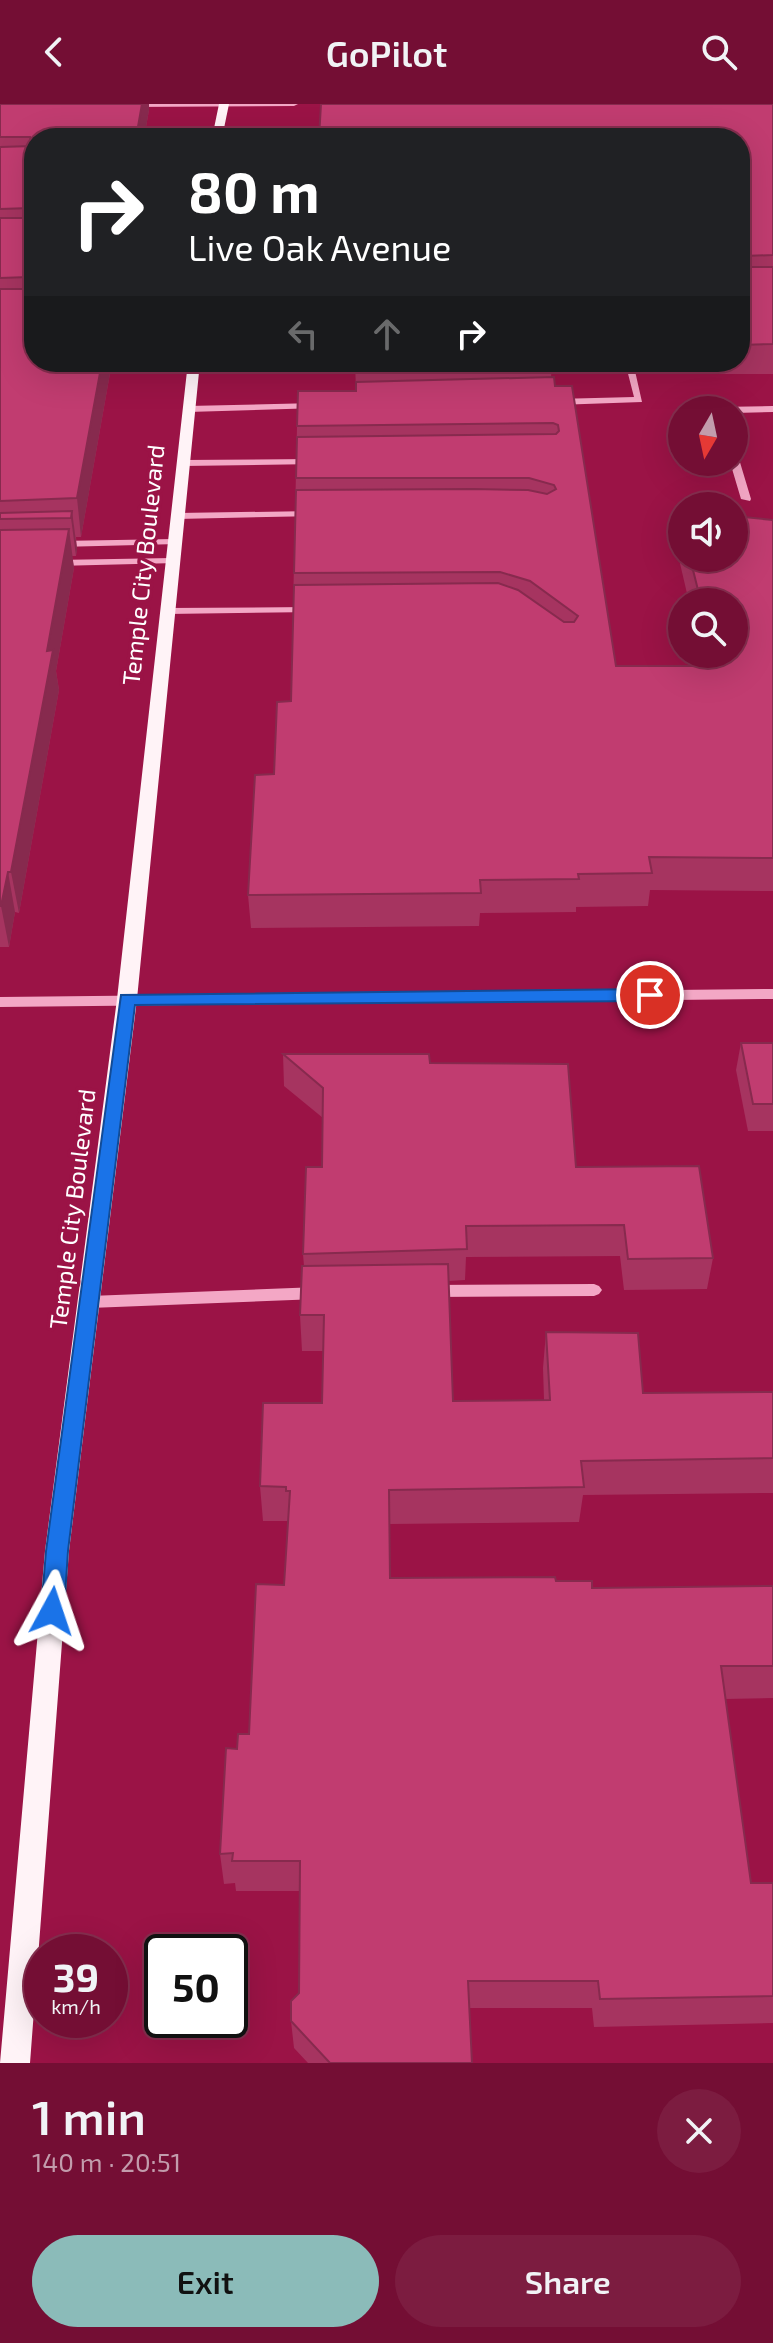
<!DOCTYPE html>
<meta charset="utf-8">
<style>
:root{--surface:#740e34;--page:#7c1c40;--text:#f1f3f6;--muted:#c29cac;--line:#862e4f;--accent:#8bbbb9}
body{margin:0;font-family:"Exo 2",sans-serif;background:var(--page);color:var(--text);height:100vh;display:flex;flex-direction:column;font-size:30px;white-space:nowrap}
*{box-sizing:border-box;margin:0}
p{font-size:26px;color:var(--muted)}
.icon{flex:none;width:44px;height:44px;fill:none;stroke:currentColor;stroke-width:2;stroke-linecap:round;stroke-linejoin:round}
.map{position:relative;height:1959px;overflow:hidden}
.details{display:flex;flex-direction:column;background:var(--surface);flex:1}
.details>*{flex:none}
.hud{position:absolute;left:24px;top:24px;width:726px;height:244px;border-radius:32px;box-shadow:0 8px 32px #0002,0 0 0 2px var(--line);background:#202124;color:#fff;overflow:hidden}
.needle{width:52px;rotate:189deg}
.buttons{position:absolute;left:668px;top:292px;display:grid;gap:16px}
.buttons a{display:grid;place-items:center;width:80px;height:80px;border-radius:50%;background:var(--surface);box-shadow:0 8px 32px #0002,0 0 0 2px var(--line);font-size:40px}
.speed{position:absolute;left:24px;top:1830px;display:flex;gap:16px;font-size:40px;font-weight:700;text-align:center}
.speed>*{display:grid;place-content:center;width:104px;height:104px;border-radius:50%;background:var(--surface);box-shadow:0 8px 32px #0002,0 0 0 2px var(--line);line-height:1}
.speed small{font-size:20px;font-weight:400}
.speed .limit{border:4px solid #111;border-radius:12px;background:#fff;color:#111}
.pin{position:absolute;display:grid;place-items:center;width:68px;height:68px;color:#fff;margin:-34px;border:4px solid #fff;border-radius:50%;box-shadow:0 2px 8px #0007}
.me{position:absolute;width:88px;margin:-44px;rotate:5deg;stroke-linejoin:round;filter:drop-shadow(0 0 6px #0008)}
.turn{display:flex;align-items:center;gap:28px;height:168px;padding:0 32px;font-size:36px}
.turn .icon{width:104px;height:104px;stroke-width:2.5}
.turn b{display:block;font-size:56px;line-height:68px}
.lanes{display:flex;align-items:center;height:76px;padding:0 32px;background:#0003;justify-content:center;gap:40px;direction:ltr}
.lanes .off{opacity:.35}
.round{display:grid;place-items:center;flex:none;width:84px;height:84px;border-radius:42px;background:var(--page)}
.headline{display:flex;align-items:center;justify-content:space-between;height:136px;padding:0 32px}
h1{font-size:48px;font-weight:600;line-height:60px}
.action{display:flex;gap:16px;margin-top:auto;padding:16px 32px}
.action a{flex:1;height:92px;border-radius:48px;background:var(--accent);color:#111;font-size:32px;font-weight:600;line-height:92px;text-align:center}
.action a+a{background:var(--page);color:var(--text)}
header{display:flex;justify-content:space-between;align-items:center;height:104px;padding:0 32px;background:var(--surface);font-size:36px;font-weight:600}
.map>svg:first-child{display:block}
.lines{fill:none;stroke-linecap:round;stroke-linejoin:round}
.minor{fill:#f3a7c5;fill-rule:evenodd}
.major{fill:#fff3f7;fill-rule:evenodd}
.wall{fill:#a63460}
.shaded-wall{fill:#872a4e}
.building{fill:#c13c70;stroke:#872a4e;stroke-width:2}
.route{fill:#1a73e8;stroke:#114b97;stroke-width:2}
.labels{text-anchor:middle;stroke-width:7;stroke-linejoin:round;paint-order:stroke}
.street-label{font-size:24px;fill:#fff;stroke:#9b1346}
</style>
<header><svg class="icon" aria-label="back" viewBox="0 0 24 24"><path d="M15 5l-7 7 7 7"/></svg>GoPilot<svg class="icon" aria-label="search" viewBox="0 0 24 24"><circle cx="10" cy="10" r="6"/><path d="M15 15l6 6"/></svg></header>
<div class="map">
<svg width="773" height="1959" viewBox="0 0 773 1959">
<rect width="100%" height="100%" fill="#9b1346"/>
<g class="lines">
<g class="minor">
<polygon points="127,0 298,0 294,2 130,3"/>
<polygon points="625,258 633,258 642,298 556,301 551,298 556,295 634,293"/>
<polygon points="316,299 321,302 319,304 188,308 183,305 188,302"/>
<polygon points="773,302 773,308 734,309 734,306 714,306 719,303"/>
<polygon points="734,352 739,355 751,395 750,397 741,395 730,358 734,358"/>
<polygon points="314,355 319,358 317,360 183,362 178,359 183,356"/>
<polygon points="314,407 318,408 318,412 177,415 172,412 177,409"/>
<polygon points="174,435 179,438 178,440 59,443 54,440 59,437"/>
<polygon points="172,454 177,457 176,459 56,462 51,459 56,456"/>
<polygon points="311,503 316,506 315,508 167,510 162,507 167,504"/>
<polygon points="773,885 773,895 0,903 0,893"/>
<polygon points="594,1180 599,1182 602,1186 599,1190 594,1192 430,1193 425,1191 422,1187 425,1183 430,1181"/>
<polygon points="318,1183 323,1185 326,1189 323,1193 318,1195 90,1204 85,1202 82,1198 85,1194 90,1192"/>
</g>
<g class="major">
<polygon points="219,0 229,0 222,34 212,34"/>
<polygon points="188,258 200,258 137,895 69,1447 30,1959 0,1959 45,1447 117,895"/>
</g>
</g>
<g class="wall">
<polygon points="0,0 149,6 144,34 34,34 34,258 112,258 81,433 76,433 77,445 76,452 72,452 74,464 56,567 59,586 19,809 15,808 9,843 0,843"/>
<polygon points="773,0 773,270 691,270 688,258 740,258 740,34"/>
<polygon points="355,258 552,262 551,273 616,562 699,562 697,555 698,550 734,550 734,498 689,498 675,438 679,407 682,407 682,454 734,454 773,416 773,787 650,786 648,802 576,803 576,808 480,809 479,822 251,824 248,791 291,597 297,322 356,287"/>
<polygon points="741,939 773,939 773,1027 748,1027 736,966"/>
<polygon points="283,950 430,959 576,1063 713,1154 707,1185 624,1186 620,1152 466,1153 465,1176 448,1177 453,1297 544,1296 543,1264 546,1228 643,1289 773,1288 773,1389 583,1391 579,1418 390,1420 390,1474 556,1477 592,1484 773,1482 773,1594 725,1595 751,1779 773,1779 773,1919 594,1923 592,1904 469,1904 472,1959 308,1959 294,1944 291,1917 299,1889 300,1787 236,1787 235,1779 224,1780 220,1750 237,1645 249,1630 284,1481 288,1417 263,1417 260,1382 322,1299 323,1247 302,1247 300,1211 304,1162 303,1150 322,1063 323,1014 284,982"/>
</g>
<g class="shaded-wall">
<polygon points="142,0 149,0 149,6 144,34 136,34"/>
<polygon points="102,258 112,258 81,433 77,394"/>
<polygon points="72,407 77,445 76,452 71,414"/>
<polygon points="69,425 74,464 56,567 59,586 19,809 11,768 47,547"/>
<polygon points="8,768 15,808 9,843 1,802"/>
</g>
<g class="building">
<polygon points="0,0 142,0 136,34 34,34 34,258 102,258 77,394 0,397 0,185 29,185 32,176 29,173 0,174 0,114 30,114 33,107 30,104 0,105 0,43 32,42 30,33 0,33"/>
<polygon points="321,0 773,0 773,151 744,152 742,163 773,163 773,240 740,241 740,34 319,34"/>
<polygon points="355,258 551,258 552,262 356,266"/>
<polygon points="554,273 555,282 572,282 616,562 712,562 709,550 734,550 734,498 701,498 690,454 734,454 734,412 773,416 773,754 649,753 652,769 578,770 579,775 480,776 481,789 248,791 255,671 274,670 277,598 291,597 294,481 498,479 518,486 564,518 574,518 578,512 530,477 500,468 294,469 296,386 473,385 528,386 547,390 556,385 554,381 529,374 296,374 297,333 556,330 559,327 558,321 553,319 297,322 298,287 356,287 356,278"/>
<polygon points="72,407 71,414 0,415 0,409"/>
<polygon points="679,407 682,407 682,420"/>
<polygon points="69,425 47,547 53,546 11,768 8,768 1,802 0,802 0,426"/>
<polygon points="741,939 773,939 773,1000 753,1000"/>
<polygon points="283,950 429,950 430,959 568,960 576,1063 699,1062 713,1154 628,1155 624,1121 466,1122 467,1145 303,1150 306,1063 322,1063 323,984"/>
<polygon points="448,1160 453,1297 550,1296 546,1228 638,1229 643,1289 773,1288 773,1354 581,1357 584,1383 389,1386 390,1474 555,1473 556,1477 592,1477 592,1484 773,1482 773,1562 721,1562 751,1779 773,1779 773,1892 600,1895 598,1877 468,1877 472,1959 330,1959 291,1917 291,1897 299,1889 300,1757 232,1757 233,1749 220,1750 226,1644 237,1645 238,1630 249,1630 256,1480 284,1481 290,1387 286,1387 286,1383 260,1382 263,1299 322,1299 324,1211 300,1211 302,1162"/>
</g>
<polygon class="route" points="650,885 659,891 650,897 135,901 68,1447 64,1507 60,1515 52,1518 44,1515 41,1507 46,1447 121,891"/>
<g class="labels">
<g class="street-label">
<text transform="translate(144 461) rotate(-84)" y="8">Temple City Boulevard</text>
<text transform="translate(73 1105) rotate(-83)" y="8">Temple City Boulevard</text>
</g>
</g>
</svg>
<div class="buttons">
<a><svg class="needle" viewBox="-14 -14 28 28"><path d="M0-13l5 13h-10z" fill="#e53935"/><path d="M0 13l5-13h-10z" fill="#c29cac"/></svg></a>
<a><svg class="icon" aria-label="sound" viewBox="0 0 24 24"><path d="M4 9h4l5-4v14l-5-4H4zM17 9q2 3 0 6"/></svg></a>
<a><svg class="icon" aria-label="search" viewBox="0 0 24 24"><circle cx="10" cy="10" r="6"/><path d="M15 15l6 6"/></svg></a>
</div>
<div class="speed"><div>39<small>km/h</small></div><div class="limit">50</div></div>
<div class="pin" style="left:650px;top:891px;background:#d93025"><svg class="icon" aria-label="arrive" viewBox="0 0 24 24"><path d="M6 21V4h12l-3 4 3 4H6"/></svg></div>
<svg class="me" style="left:52px;top:1507px" viewBox="-20 -20 40 40"><path d="M0-17L14 15 0 8-14 15z" fill="#1a73e8" stroke="#fff" stroke-width="4"/></svg>
<div class="hud">
<div class="turn"><svg class="icon" aria-label="right" viewBox="0 0 24 24"><path d="M7 20v-9h11M14 6l5 5-5 5"/></svg><div><b>80 m</b>Live Oak Avenue</div></div>
<div class="lanes"><svg class="icon off" aria-label="left" viewBox="0 0 24 24"><path d="M17 20v-9H6M10 6l-5 5 5 5"/></svg><svg class="icon off" aria-label="ahead" viewBox="0 0 24 24"><path d="M12 20V5M6 11l6-6 6 6"/></svg><svg class="icon" aria-label="right" viewBox="0 0 24 24"><path d="M7 20v-9h11M14 6l5 5-5 5"/></svg></div>
</div>
</div>
<section class="details">
<div class="headline"><div><h1>1 min</h1><p>140 m · 20:51</p></div><a class="round"><svg class="icon" aria-label="close" viewBox="0 0 24 24"><path d="M6 6l12 12M18 6L6 18"/></svg></a></div>
<div class="action"><a>Exit</a><a>Share</a></div>
</section>
